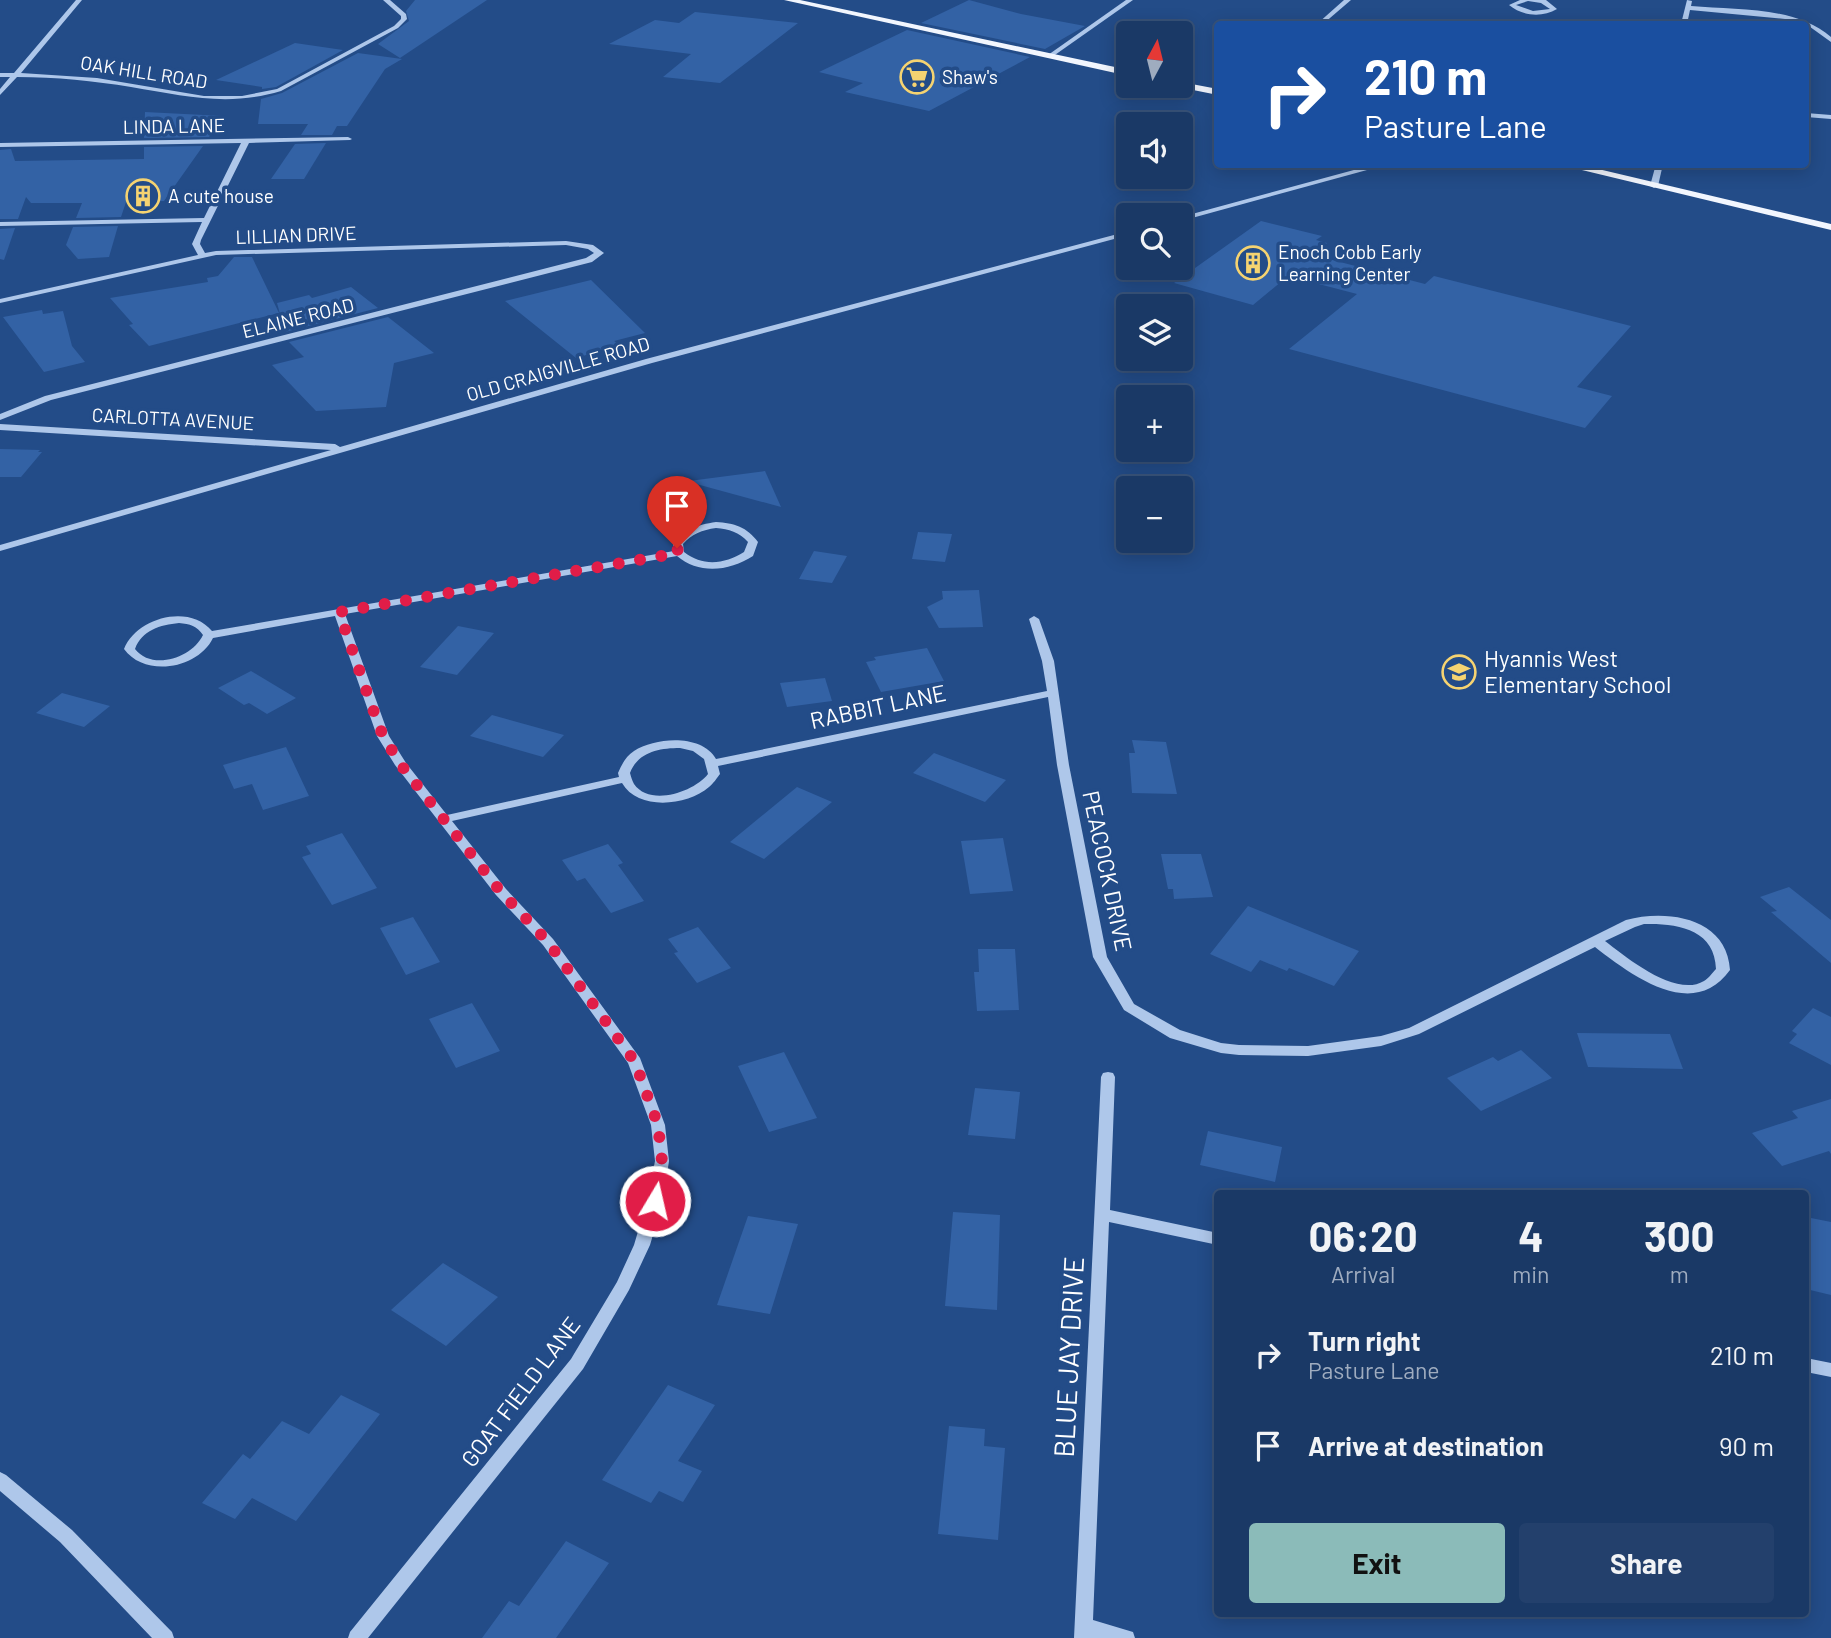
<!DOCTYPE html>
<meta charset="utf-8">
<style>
:root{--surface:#1a3966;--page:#23406c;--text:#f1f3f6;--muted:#9facbf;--line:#38537a;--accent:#8bbbb9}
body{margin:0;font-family:Barlow,sans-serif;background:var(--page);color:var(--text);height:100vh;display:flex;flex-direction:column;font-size:26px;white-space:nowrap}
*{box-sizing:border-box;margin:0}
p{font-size:23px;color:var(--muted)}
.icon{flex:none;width:38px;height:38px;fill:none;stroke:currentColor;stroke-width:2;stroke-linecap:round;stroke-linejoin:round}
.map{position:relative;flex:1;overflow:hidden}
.side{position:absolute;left:1214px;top:1190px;width:595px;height:427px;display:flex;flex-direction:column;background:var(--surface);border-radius:7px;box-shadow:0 4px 18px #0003,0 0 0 2px var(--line)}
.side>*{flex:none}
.guide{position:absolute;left:1214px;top:21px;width:595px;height:147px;border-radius:7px;box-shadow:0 4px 18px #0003,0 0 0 2px var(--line);background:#1a4fa0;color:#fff;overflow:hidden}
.needle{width:46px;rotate:7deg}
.fabs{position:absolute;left:1116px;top:21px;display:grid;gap:14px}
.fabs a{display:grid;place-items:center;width:77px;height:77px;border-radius:7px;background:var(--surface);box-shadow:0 4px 18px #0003,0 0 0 2px var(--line);font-size:35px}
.pin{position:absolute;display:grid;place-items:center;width:60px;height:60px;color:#fff;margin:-72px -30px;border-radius:50% 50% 50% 0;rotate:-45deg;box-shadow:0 0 7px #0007}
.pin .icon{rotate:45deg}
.me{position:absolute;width:77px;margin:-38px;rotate:9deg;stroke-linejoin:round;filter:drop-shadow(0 0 5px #0008)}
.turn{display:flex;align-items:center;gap:24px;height:147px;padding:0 35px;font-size:32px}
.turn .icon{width:91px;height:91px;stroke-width:2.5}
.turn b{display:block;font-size:49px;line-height:60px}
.eta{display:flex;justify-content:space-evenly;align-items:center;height:119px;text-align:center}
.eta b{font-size:42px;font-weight:700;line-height:49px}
.cta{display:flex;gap:14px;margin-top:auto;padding:14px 35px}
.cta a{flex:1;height:80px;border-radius:7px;background:var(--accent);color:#111;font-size:28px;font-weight:700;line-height:80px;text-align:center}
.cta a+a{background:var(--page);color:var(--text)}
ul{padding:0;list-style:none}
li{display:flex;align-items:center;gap:21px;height:91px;padding:0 35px}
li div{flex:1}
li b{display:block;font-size:26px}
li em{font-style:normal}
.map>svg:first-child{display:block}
.building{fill:#3362a5}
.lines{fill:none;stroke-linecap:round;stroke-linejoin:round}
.minor{fill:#aec7ea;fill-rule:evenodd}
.major{fill:#f2f6fe;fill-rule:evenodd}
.route{stroke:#e11d48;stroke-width:12;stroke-dasharray:0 21.6}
.labels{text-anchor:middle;stroke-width:7;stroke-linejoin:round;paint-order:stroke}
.far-street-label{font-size:19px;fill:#fff;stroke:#234c88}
.far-poi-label{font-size:19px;fill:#fff;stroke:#234c88;text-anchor:start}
.poi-label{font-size:23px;fill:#fff;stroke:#234c88;text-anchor:start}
.street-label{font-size:23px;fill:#fff;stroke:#234c88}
.near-street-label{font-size:28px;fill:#fff;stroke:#234c88}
</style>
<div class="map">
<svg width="1831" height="1638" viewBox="0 0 1831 1638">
<rect width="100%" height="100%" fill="#234c88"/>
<g class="building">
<polygon points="415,0 487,0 400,58 378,44 409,21 406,11"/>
<polygon points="969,0 1021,14 1085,26 1045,49 921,23"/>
<polygon points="695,12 798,23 720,83 663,77 691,54 609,44 655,20 679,23"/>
<polygon points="907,30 1030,57 929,111 845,92 863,83 819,72"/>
<polygon points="295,43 343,50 276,87 262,89 262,87 216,80"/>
<polygon points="358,53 402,59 385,69 347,126 337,126 332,135 301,135 308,124 258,124 261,99 282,93"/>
<polygon points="145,112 224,116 209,137 144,138"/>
<polygon points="326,143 304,179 271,179 295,144"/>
<polygon points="203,146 164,201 126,202 121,217 76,218 82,203 31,203 26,197 18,219 0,219 0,150 11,149 15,161 144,159 144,147"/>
<polygon points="1261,221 1322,236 1316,240 1327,243 1313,255 1425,284 1434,276 1631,326 1577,387 1612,396 1585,428 1289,349 1357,294 1288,276 1253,305 1174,283"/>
<polygon points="118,226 109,257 78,259 66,245 73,227"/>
<polygon points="15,228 4,260 0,259 0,229"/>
<polygon points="234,257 252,257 279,313 149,346 129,325 133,324 110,298 208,282 207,278 218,276"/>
<polygon points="591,280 645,333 614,341 620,345 576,358 505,301"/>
<polygon points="351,287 378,308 285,332 277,303 309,295 312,298"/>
<polygon points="42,310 43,314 63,311 72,346 85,362 44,372 3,317"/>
<polygon points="388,317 434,353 394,363 386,407 316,411 272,365 304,357 289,342"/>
<polygon points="0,449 40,450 38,452 42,452 21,477 0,477"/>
<polygon points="765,471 781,507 689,482 689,481"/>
<polygon points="918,532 952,534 945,562 912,559"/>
<polygon points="814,551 847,556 832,583 799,579"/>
<polygon points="979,590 983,627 939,628 927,607 943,599 942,591"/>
<polygon points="458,626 494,633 457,675 420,667"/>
<polygon points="927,648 944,681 881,692 866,662 876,660 874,657"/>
<polygon points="251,671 296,698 267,714 249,703 244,705 218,688"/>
<polygon points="825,678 832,701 787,707 780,683"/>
<polygon points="62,693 110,706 84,727 36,713"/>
<polygon points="492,715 564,735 543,757 470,736"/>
<polygon points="1132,740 1166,742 1177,794 1132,793 1129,753 1135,753"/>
<polygon points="286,747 309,796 263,810 252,784 234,789 223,765"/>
<polygon points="934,753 1006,780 985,802 913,773"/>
<polygon points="797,787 832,802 764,859 730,842"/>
<polygon points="342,833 377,888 332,905 302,857 311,854 306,846"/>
<polygon points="1003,838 1013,891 970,894 961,841"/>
<polygon points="608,844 623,863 618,865 644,901 611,913 585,878 577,881 562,860"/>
<polygon points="1161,854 1201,854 1213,897 1174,899 1173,889 1168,889"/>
<polygon points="1789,887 1831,920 1831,963 1771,912 1777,911 1760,897"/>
<polygon points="1248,906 1359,951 1334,986 1289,968 1287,971 1260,960 1251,972 1210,954"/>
<polygon points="413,917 440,962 406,975 380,928"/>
<polygon points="698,927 731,968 697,983 674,953 678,952 668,939"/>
<polygon points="978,949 1015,949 1019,1010 977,1011 974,972 979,972"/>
<polygon points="472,1003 500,1051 456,1068 429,1019"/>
<polygon points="1813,1008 1831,1017 1831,1065 1789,1043 1797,1034 1792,1031"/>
<polygon points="1577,1033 1670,1034 1683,1069 1588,1067"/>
<polygon points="1521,1050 1552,1078 1481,1111 1447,1078 1493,1057 1498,1061"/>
<polygon points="784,1052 817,1118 769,1132 738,1066"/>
<polygon points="975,1088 1020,1092 1015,1139 968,1135"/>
<polygon points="1831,1099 1831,1154 1829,1151 1782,1166 1752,1133 1798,1118 1792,1111"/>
<polygon points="1208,1131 1282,1147 1275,1182 1200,1165"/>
<polygon points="953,1212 1000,1215 997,1310 945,1306"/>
<polygon points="748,1216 798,1224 770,1314 717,1305"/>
<polygon points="1806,1217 1831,1222 1831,1295 1806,1289"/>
<polygon points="443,1263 498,1297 446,1346 391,1310"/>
<polygon points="668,1385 715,1405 678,1461 702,1471 683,1502 659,1491 651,1503 602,1480"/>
<polygon points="341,1395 380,1414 296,1521 252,1498 235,1519 202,1503 243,1454 250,1459 282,1421 309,1434"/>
<polygon points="949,1426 985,1429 984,1446 1005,1448 998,1540 938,1534"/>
<polygon points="566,1541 609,1563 556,1638 482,1638 509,1601 519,1606"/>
</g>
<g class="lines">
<g class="minor">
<path d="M76,0H82L21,73L97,78L204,96H242L277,89L394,26L401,19V16L383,0H390L406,14L407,19L398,28L281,91C228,107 185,96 131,87C94,81 56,77 17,77L0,95V89L10,77H0V73H14Z"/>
<polygon points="1126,0 1133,0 1052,57 1048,57 1048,55"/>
<polygon points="1344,0 1351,0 1323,24 1317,24"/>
<path d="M1520,0H1546L1557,9C1542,18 1522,16 1509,5ZM1528,1L1541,3L1550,9L1533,11L1516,5Z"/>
<path d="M1687,0L1692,1L1691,6C1736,10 1795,6 1831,37V42L1806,24L1785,19L1690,10L1687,24H1681Z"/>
<polygon points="1806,113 1831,115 1831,119 1806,117"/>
<polygon points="348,137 352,139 350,140 249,143 201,240 200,244 205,253 216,251 566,241 593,245 604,253 592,262 51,400 0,420 0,414 45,396 586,258 594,253 588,249 566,245 216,255 0,303 0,299 198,255 192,244 202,222 0,226 0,222 204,218 241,143 0,147 0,143"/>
<polygon points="1376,164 1389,164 1181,221 1181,217"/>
<polygon points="1656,164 1663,164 1658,186 1654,188 1650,186"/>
<polygon points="1129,231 1129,235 652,363 0,551 0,545 331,450 0,430 0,424 335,444 340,447 646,359"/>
<path d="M716,522C734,523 747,527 758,542L753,556C730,571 699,575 677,556L345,614L389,736L406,763L447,815L619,777L618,773C622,764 626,756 634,751C656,737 702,734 716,759L1047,691L1042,661L1029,619L1034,616L1039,619L1054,661L1069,765L1107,957L1134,1004L1180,1030L1221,1043L1239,1045L1308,1046L1381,1036L1409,1028L1626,920C1668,909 1727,918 1730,970C1693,1022 1631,975 1595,947L1419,1034L1381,1046L1308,1056L1239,1055L1221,1053L1170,1038L1124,1010L1093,957L1057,765L1048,697L718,766L720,774C717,778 713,784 709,787C687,806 638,811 622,783L452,821L506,889L553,939L640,1058L665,1125L669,1161L663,1201L650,1245L629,1290L583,1369L368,1638H348L350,1632L571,1359L617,1282L634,1245L647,1201L655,1161L651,1125L628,1063L543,945L496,895L395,765L377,736L335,616L213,638C198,669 145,678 124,649C136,618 189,603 212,631L674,551L673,544C684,529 697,525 716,522ZM716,528C729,529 739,532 748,542L744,552C725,564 703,567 684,552L683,544C692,534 702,530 716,528ZM179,623C190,624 197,626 203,635C192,658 152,671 135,649C142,630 160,625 179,623ZM680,748L693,751L704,759L708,774C694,792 650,807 634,784C632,780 631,777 630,773C638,752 659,748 680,748ZM1644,924C1677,923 1715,929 1716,969C1713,972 1709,978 1704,981C1676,998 1627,958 1605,941L1635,927Z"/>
<polygon points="1108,1072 1113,1073 1115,1077 1110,1210 1218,1233 1218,1245 1109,1222 1093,1620 1133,1632 1135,1638 1074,1638 1101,1077 1103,1073"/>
<polygon points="1806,1358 1831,1363 1831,1377 1806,1372"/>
<polygon points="0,1472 6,1475 72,1530 172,1632 174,1638 152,1638 60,1542 0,1491"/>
</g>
<g class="major">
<polygon points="784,0 800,0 1129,70 1129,76"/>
<polygon points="1181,82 1218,89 1218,95 1178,87 1181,86"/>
<polygon points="1557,164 1577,164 1831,224 1831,230"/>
</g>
</g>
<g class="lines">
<polyline class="route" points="655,1201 662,1161 658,1125 635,1062 548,942 501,892 401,765 383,736 371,704 339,612 679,553 677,548"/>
</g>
<defs>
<symbol id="supermarket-ring" viewBox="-11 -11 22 22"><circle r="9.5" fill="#234c88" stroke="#f5d371" stroke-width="1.5"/><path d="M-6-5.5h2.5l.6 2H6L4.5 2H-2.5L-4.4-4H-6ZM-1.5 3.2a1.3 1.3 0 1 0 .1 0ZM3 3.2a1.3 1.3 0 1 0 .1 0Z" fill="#f5d371"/></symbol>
<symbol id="building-ring" viewBox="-11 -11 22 22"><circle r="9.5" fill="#234c88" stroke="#f5d371" stroke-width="1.5"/><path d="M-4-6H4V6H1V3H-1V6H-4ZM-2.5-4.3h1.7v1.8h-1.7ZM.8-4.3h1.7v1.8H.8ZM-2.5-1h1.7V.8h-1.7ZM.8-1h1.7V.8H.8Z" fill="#f5d371"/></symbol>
<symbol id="school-ring" viewBox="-11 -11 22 22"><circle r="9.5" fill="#234c88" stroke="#f5d371" stroke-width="1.5"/><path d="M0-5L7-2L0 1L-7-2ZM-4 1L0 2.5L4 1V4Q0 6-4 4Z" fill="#f5d371"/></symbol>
</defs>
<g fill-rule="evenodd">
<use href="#supermarket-ring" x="898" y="58" width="38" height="38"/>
<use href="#building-ring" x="124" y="177" width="38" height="38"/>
<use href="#building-ring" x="1234" y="244" width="38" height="38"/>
<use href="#school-ring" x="1440" y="653" width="38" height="38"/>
</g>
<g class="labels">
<g class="far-street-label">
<text transform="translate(144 72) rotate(9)" y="7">OAK HILL ROAD</text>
<text transform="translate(174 126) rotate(-1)" y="7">LINDA LANE</text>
<text transform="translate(296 235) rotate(-2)" y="7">LILLIAN DRIVE</text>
<text transform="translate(298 318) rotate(-14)" y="7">ELAINE ROAD</text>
<text transform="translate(558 369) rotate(-16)" y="7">OLD CRAIGVILLE ROAD</text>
<text transform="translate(173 419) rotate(3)" y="7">CARLOTTA AVENUE</text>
</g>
<g class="far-poi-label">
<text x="942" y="84">Shaw's</text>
<text x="168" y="203">A cute house</text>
<text x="1278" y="259">Enoch Cobb Early<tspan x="1278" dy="22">Learning Center</tspan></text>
</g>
<g class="poi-label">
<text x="1484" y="667">Hyannis West<tspan x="1484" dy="26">Elementary School</tspan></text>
</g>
<g class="street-label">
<text transform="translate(878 707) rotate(-12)" y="8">RABBIT LANE</text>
<text transform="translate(1107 871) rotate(78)" y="8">PEACOCK DRIVE</text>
<text transform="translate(521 1392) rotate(-53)" y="8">GOAT FIELD LANE</text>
</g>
<g class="near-street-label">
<text transform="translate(1069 1357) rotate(-87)" y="10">BLUE JAY DRIVE</text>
</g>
</g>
</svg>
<div class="fabs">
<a><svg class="needle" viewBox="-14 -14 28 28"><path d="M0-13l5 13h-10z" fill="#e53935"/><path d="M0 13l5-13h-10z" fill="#9facbf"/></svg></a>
<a><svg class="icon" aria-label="sound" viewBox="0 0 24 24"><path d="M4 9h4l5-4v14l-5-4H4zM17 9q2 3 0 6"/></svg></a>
<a><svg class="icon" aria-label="search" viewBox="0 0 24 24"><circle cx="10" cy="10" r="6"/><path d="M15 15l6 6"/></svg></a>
<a><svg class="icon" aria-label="layers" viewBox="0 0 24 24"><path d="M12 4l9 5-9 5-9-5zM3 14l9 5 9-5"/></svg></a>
<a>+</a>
<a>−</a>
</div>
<div class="pin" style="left:677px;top:548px;background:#d93025"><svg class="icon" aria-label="arrive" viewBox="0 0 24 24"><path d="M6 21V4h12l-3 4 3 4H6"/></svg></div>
<svg class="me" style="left:655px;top:1201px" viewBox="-20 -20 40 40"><circle r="17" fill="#e11d48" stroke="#fff" stroke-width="3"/><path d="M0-11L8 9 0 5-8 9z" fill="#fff"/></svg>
<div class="guide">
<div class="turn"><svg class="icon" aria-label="right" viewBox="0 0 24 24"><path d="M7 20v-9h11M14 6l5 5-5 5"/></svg><div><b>210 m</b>Pasture Lane</div></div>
</div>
<section class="side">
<div class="eta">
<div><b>06:20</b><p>Arrival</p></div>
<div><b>4</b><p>min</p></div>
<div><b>300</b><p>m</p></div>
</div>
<ul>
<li><svg class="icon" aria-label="right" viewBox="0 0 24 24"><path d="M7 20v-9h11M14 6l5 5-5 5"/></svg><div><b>Turn right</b><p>Pasture Lane</p></div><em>210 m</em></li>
<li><svg class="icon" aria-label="arrive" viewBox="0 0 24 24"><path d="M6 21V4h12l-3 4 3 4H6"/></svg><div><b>Arrive at destination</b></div><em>90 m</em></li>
</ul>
<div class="cta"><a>Exit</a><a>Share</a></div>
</section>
</div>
